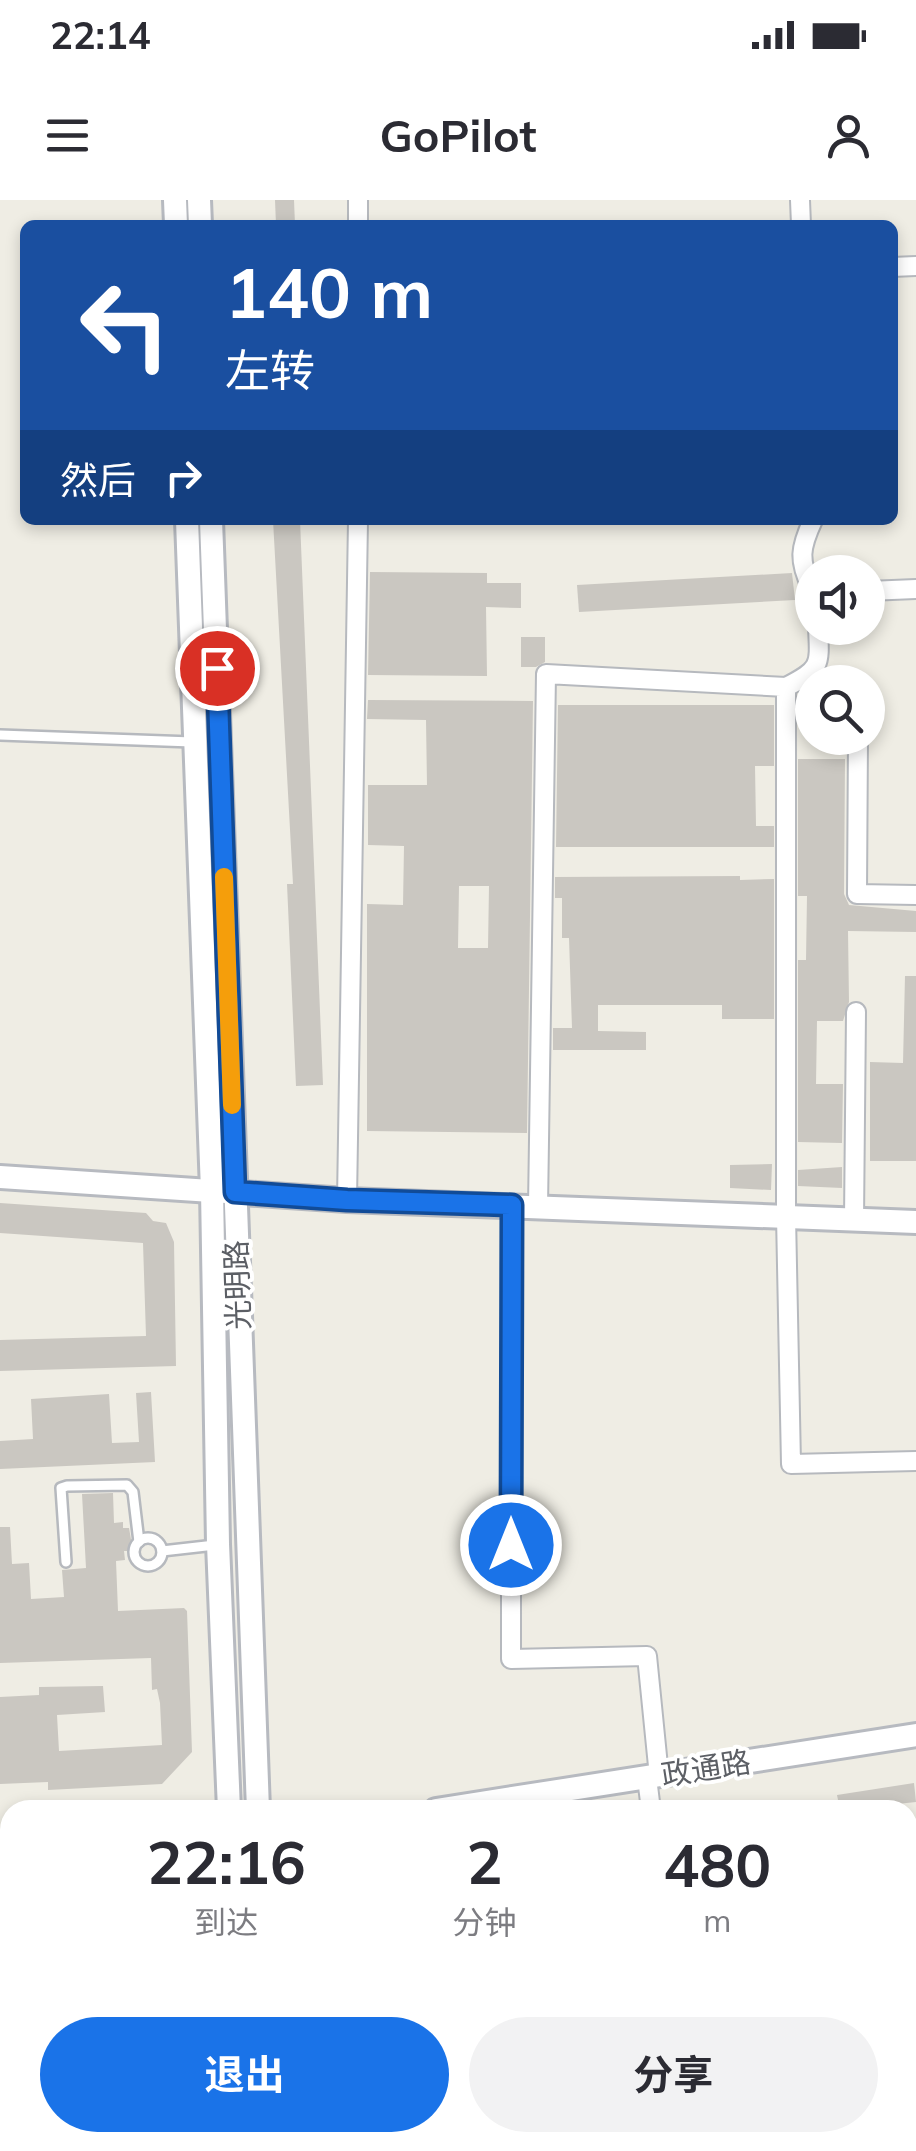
<!DOCTYPE html>
<html lang="zh">
<meta charset="utf-8">
<style>
:root{--surface:#fff;--page:#f2f2f3;--text:#2b2b33;--muted:#7c7c81;--accent:#1a73e8}
body{margin:0;font-family:Mulish,"Noto Sans SC",sans-serif;background:var(--page);color:var(--text);height:100vh;display:flex;flex-direction:column;font-size:38px;white-space:nowrap}
*{box-sizing:border-box;margin:0}
p{font-size:32px;color:var(--muted)}
.icon{flex:none;width:55px;height:55px;fill:none;stroke:currentColor;stroke-width:2;stroke-linecap:round;stroke-linejoin:round}
.map{position:relative;flex:1;overflow:hidden}
.sheet{position:absolute;left:0px;top:1600px;width:918px;height:352px;display:flex;flex-direction:column;background:var(--surface);border-radius:30px 30px 0 0;box-shadow:0 5px 15px #0003}
.sheet>*{flex:none}
.guide{position:absolute;left:20px;top:20px;width:878px;height:305px;border-radius:15px;box-shadow:0 5px 15px #0003;background:#1a4fa0;color:#fff;overflow:hidden}
.buttons{position:absolute;left:795px;top:355px;display:grid;gap:20px}
.buttons a{display:grid;place-items:center;width:90px;height:90px;border-radius:50%;background:var(--surface);box-shadow:0 5px 15px #0003;font-size:50px}
.pin{position:absolute;display:grid;place-items:center;width:85px;height:85px;color:#fff;margin:-42px;border:5px solid #fff;border-radius:50%;box-shadow:0 2px 10px #0007}
.me{position:absolute;width:110px;margin:-55px;rotate:0deg;stroke-linejoin:round;filter:drop-shadow(0 0 8px #0008)}
.turn{display:flex;align-items:center;gap:35px;height:210px;padding:0 40px;font-size:45px}
.turn .icon{width:130px;height:130px;stroke-width:2.5}
.turn b{display:block;font-size:70px;line-height:85px}
.then{display:flex;align-items:center;height:95px;padding:0 40px;background:#0003;gap:20px;font-size:38px}
.eta{display:flex;justify-content:space-evenly;align-items:center;height:170px;text-align:center}
.eta b{font-size:60px;font-weight:700;line-height:70px}
.primary-button{display:flex;gap:20px;margin-top:auto;padding:20px 40px}
.primary-button a{flex:1;height:115px;border-radius:60px;background:var(--accent);color:#fff;font-size:40px;font-weight:700;line-height:115px;text-align:center}
.primary-button a+a{background:var(--page);color:var(--text)}
.status{display:flex;justify-content:space-between;align-items:center;height:70px;padding:0 50px;background:var(--surface);direction:ltr}
.status svg{height:28px;fill:currentColor}
header{display:flex;justify-content:space-between;align-items:center;height:130px;padding:0 40px;background:var(--surface);font-size:45px;font-weight:700}
.map>svg:first-child{display:block}
.building{fill:#cac7c1;fill-rule:evenodd}
.lines{fill:none;stroke-linecap:round;stroke-linejoin:round}
.lane-casing{stroke:#b6b9be;stroke-width:14}
.street-casing{stroke:#b6b9be;stroke-width:22}
.secondary-casing{stroke:#b7bac0;stroke-width:28}
.lane{stroke:#fff;stroke-width:9}
.street{stroke:#fff;stroke-width:18}
.secondary{stroke:#fff;stroke-width:22}
.route-casing{stroke:#114b97;stroke-width:25}
.route{stroke:#1a73e8;stroke-width:18}
.slow{stroke:#f59e0b;stroke-width:18}
.labels{text-anchor:middle;stroke-width:8;stroke-linejoin:round;paint-order:stroke}
.street-label{font-size:30px;fill:#5c5f65;stroke:#fff}
</style>
<div class="status"><b>22:14</b><svg viewBox="0 0 49 12"><path d="M0 12V9h3v3zM5 12V6h3v6zM10 12V3h3v9zM15 12V0h3v12zM26 1h20v11H26zM47 4h2v5h-2z"/></svg></div>
<header><svg class="icon" aria-label="menu" viewBox="0 0 24 24"><path d="M4 6h16M4 12h16M4 18h16"/></svg>GoPilot<svg class="icon" aria-label="person" viewBox="0 0 24 24"><circle cx="12" cy="8" r="4"/><path d="M4 21q1-7 8-7t8 7"/></svg></header>
<div class="map">
<svg width="916" height="1951" viewBox="0 0 916 1951">
<rect width="100%" height="100%" fill="#efede4"/>
<g class="building">
<polygon points="275,0 294,0 295,25 276,25"/>
<polygon points="273,320 300,320 323,885 296,886 287,684 293,684"/>
<polygon points="370,372 487,373 487,383 521,383 521,408 486,407 487,476 368,475"/>
<polygon points="792,373 795,400 579,412 577,385"/>
<polygon points="521,437 545,437 545,462 536,467 521,467"/>
<path d="M368,500L533,501L527,933L367,931V704L403,705L404,646L368,645V585H427L426,520L367,519ZM459,686H489L488,748H458Z"/>
<polygon points="558,505 774,505 774,566 755,566 756,626 774,626 774,647 556,647"/>
<polygon points="798,559 845,559 844,694 849,705 916,711 916,732 848,731 849,802 843,821 817,821 816,884 843,884 842,943 798,942 798,760 806,760 807,696 798,696"/>
<polygon points="740,676 740,680 774,679 774,819 722,819 722,805 598,805 598,831 646,832 646,850 553,850 553,828 572,828 569,738 562,738 562,698 555,698 555,677"/>
<polygon points="905,776 916,776 916,961 870,961 870,862 903,863"/>
<polygon points="772,964 771,990 730,988 730,965"/>
<polygon points="842,967 842,988 798,986 798,970"/>
<polygon points="0,1003 146,1013 153,1021 166,1023 174,1042 176,1166 0,1171 0,1140 146,1136 143,1043 0,1033"/>
<polygon points="151,1192 155,1262 0,1269 0,1241 33,1239 31,1199 109,1194 112,1243 139,1242 136,1193"/>
<polygon points="113,1293 114,1323 123,1322 123,1328 129,1328 133,1351 124,1351 125,1360 116,1361 118,1411 184,1408 187,1411 192,1552 162,1584 48,1590 48,1582 0,1584 0,1497 39,1495 39,1487 103,1486 105,1512 57,1515 59,1551 162,1545 160,1503 157,1489 152,1490 151,1458 0,1463 0,1327 10,1327 12,1364 29,1363 31,1399 64,1397 62,1370 86,1368 82,1294"/>
<polygon points="914,1583 916,1602 840,1610 837,1595"/>
</g>
<g class="lines">
<defs>
<g id="lane">
<polyline points="0,535 192,542"/>
<circle cx="148" cy="1352" r="14"/>
<polyline points="162,1351 215,1345"/>
<polyline points="66,1362 61,1288 67,1286 127,1285 133,1292 139,1342"/>
<polyline points="154,1942 156,1951"/>
</g>
<g id="street">
<polyline points="800,0 801,25"/>
<polyline points="358,25 358,0"/>
<polyline points="892,67 916,66"/>
<path d="M812,389C798,360 800,348 813,320"/>
<polyline points="868,391 916,389"/>
<path d="M786,487C821,469 820,466 818,428"/>
<polyline points="858,538 857,694 916,695"/>
<polyline points="347,1000 358,320"/>
<polyline points="511,1005 511,1459 647,1456 659,1576"/>
<polyline points="538,1007 546,474 786,487 786,1016 791,1264 916,1261"/>
<polyline points="854,1020 856,812"/>
<polyline points="647,1578 651,1610"/>
<polyline points="908,1868 916,1866"/>
<polyline points="584,1951 614,1942"/>
</g>
<g id="secondary">
<polyline points="175,0 176,25"/>
<polyline points="199,0 200,25"/>
<polyline points="187,320 212,990 218,1344 229,1610"/>
<polyline points="211,320 258,1610"/>
<polyline points="0,977 347,1000 916,1022"/>
<polyline points="436,1610 916,1535"/>
<polyline points="0,1647 10,1646"/>
<polyline points="244,1942 244,1951"/>
<polyline points="271,1942 272,1951"/>
</g>
</defs>
<use href="#lane" class="lane-casing"/>
<use href="#street" class="street-casing"/>
<use href="#secondary" class="secondary-casing"/>
<use href="#lane" class="lane"/>
<use href="#street" class="street"/>
<use href="#secondary" class="secondary"/>
</g>
<g class="lines">
<defs>
<polyline id="route" points="217,468 235,992 347,1000 512,1005 511,1345"/>
</defs>
<use href="#route" class="route-casing"/>
<use href="#route" class="route"/>
<polyline class="slow" points="224,677 232,905"/>
</g>
<g class="labels">
<g class="street-label">
<text transform="translate(238 1085) rotate(-92)" y="10">光明路</text>
<text transform="translate(706 1569) rotate(-9)" y="10">政通路</text>
</g>
</g>
</svg>
<div class="buttons">
<a><svg class="icon" aria-label="sound" viewBox="0 0 24 24"><path d="M4 9h4l5-4v14l-5-4H4zM17 9q2 3 0 6"/></svg></a>
<a><svg class="icon" aria-label="search" viewBox="0 0 24 24"><circle cx="10" cy="10" r="6"/><path d="M15 15l6 6"/></svg></a>
</div>
<div class="pin" style="left:217px;top:468px;background:#d93025"><svg class="icon" aria-label="arrive" viewBox="0 0 24 24"><path d="M6 21V4h12l-3 4 3 4H6"/></svg></div>
<svg class="me" style="left:511px;top:1345px" viewBox="-20 -20 40 40"><circle r="17" fill="#1a73e8" stroke="#fff" stroke-width="3"/><path d="M0-11L8 9 0 5-8 9z" fill="#fff"/></svg>
<div class="guide">
<div class="turn"><svg class="icon" aria-label="left" viewBox="0 0 24 24"><path d="M17 20v-9H6M10 6l-5 5 5 5"/></svg><div><b>140 m</b>左转</div></div>
<div class="then">然后<svg class="icon" aria-label="right" viewBox="0 0 24 24"><path d="M7 20v-9h11M14 6l5 5-5 5"/></svg></div>
</div>
<section class="sheet">
<div class="eta">
<div><b>22:16</b><p>到达</p></div>
<div><b>2</b><p>分钟</p></div>
<div><b>480</b><p>m</p></div>
</div>
<div class="primary-button"><a>退出</a><a>分享</a></div>
</section>
</div>
